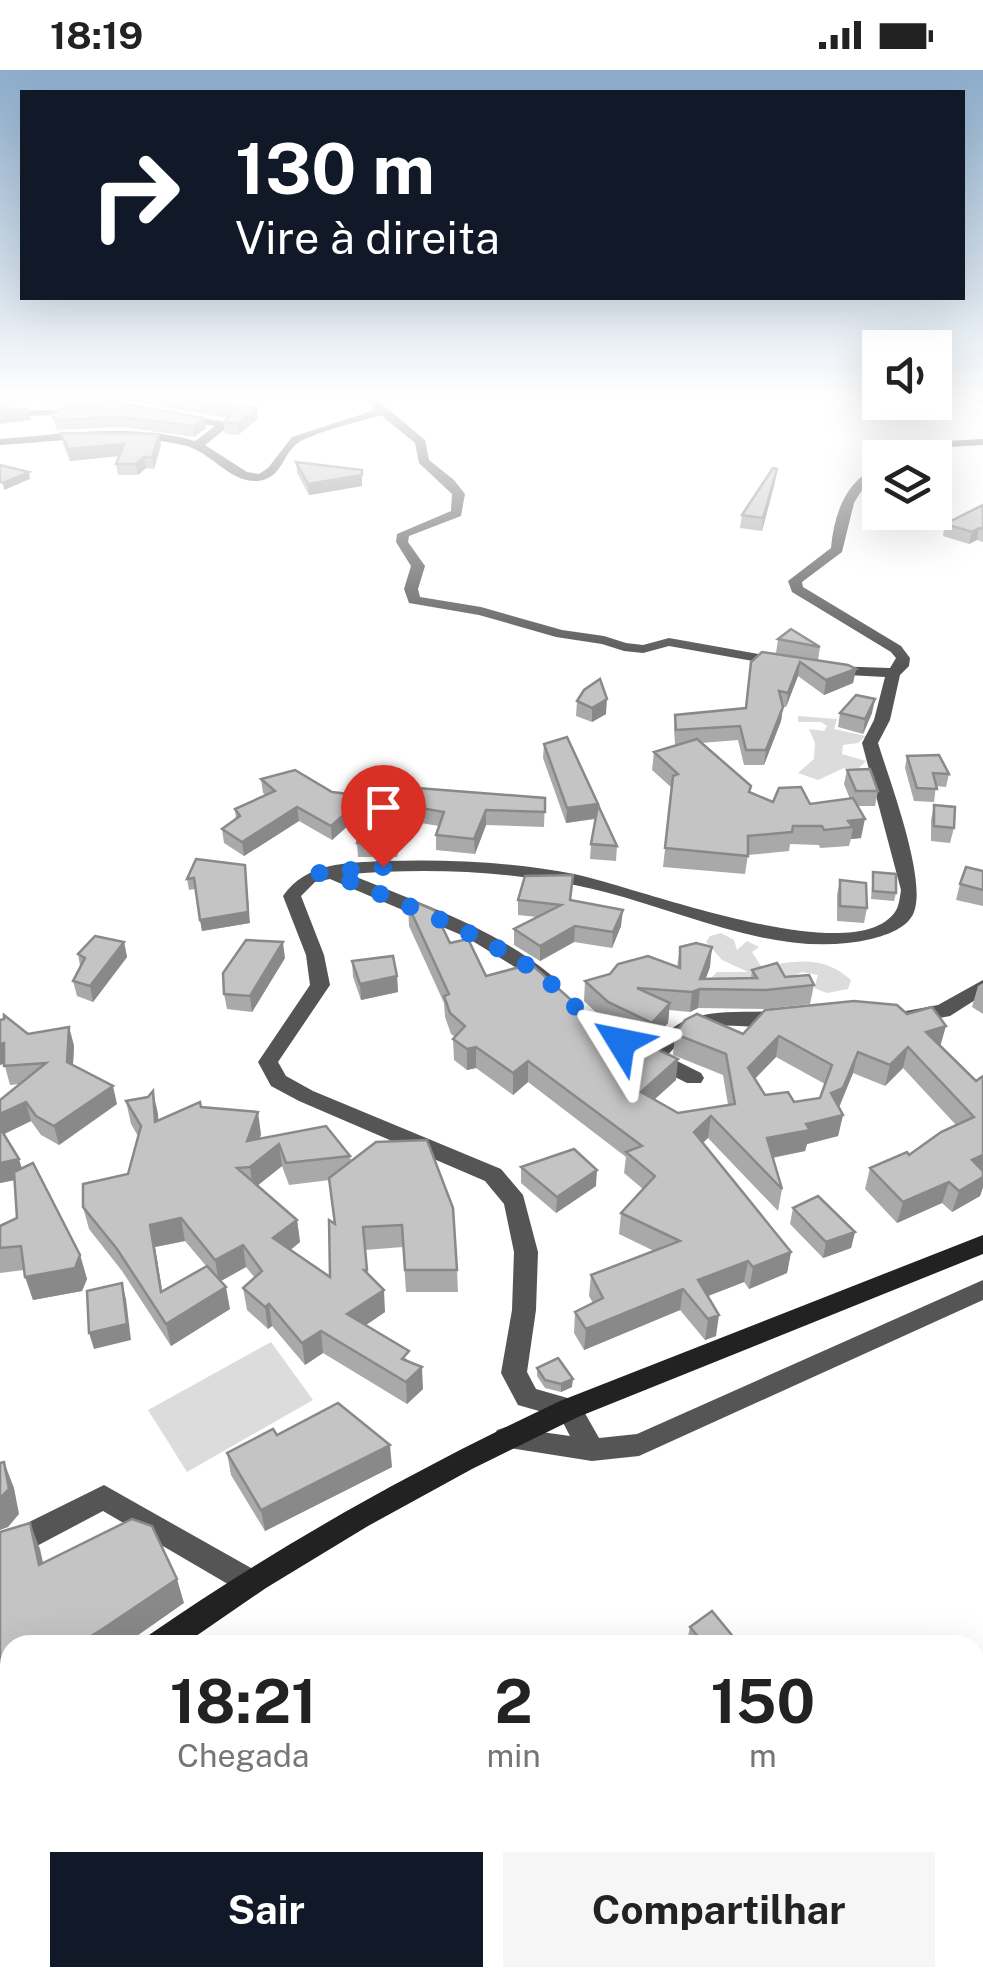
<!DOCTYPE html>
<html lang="pt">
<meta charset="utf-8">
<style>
:root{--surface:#fff;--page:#f6f6f6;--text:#222;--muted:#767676;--accent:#111827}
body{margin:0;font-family:"Public Sans",sans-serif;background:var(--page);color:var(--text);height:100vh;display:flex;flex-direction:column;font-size:38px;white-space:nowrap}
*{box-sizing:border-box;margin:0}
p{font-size:32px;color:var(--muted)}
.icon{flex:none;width:55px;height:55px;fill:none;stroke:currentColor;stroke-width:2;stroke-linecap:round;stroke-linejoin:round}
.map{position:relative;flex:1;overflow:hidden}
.side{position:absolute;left:0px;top:1565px;width:985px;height:352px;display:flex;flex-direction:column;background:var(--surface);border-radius:30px 30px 0 0;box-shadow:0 10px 40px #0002}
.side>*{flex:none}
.hud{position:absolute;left:20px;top:20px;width:945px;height:210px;border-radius:0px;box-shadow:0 10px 40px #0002;background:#111827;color:#fff;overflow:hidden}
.controls{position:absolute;left:862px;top:260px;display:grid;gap:20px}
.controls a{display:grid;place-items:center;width:90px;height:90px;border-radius:0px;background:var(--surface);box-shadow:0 10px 40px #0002;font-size:50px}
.pin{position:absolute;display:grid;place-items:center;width:85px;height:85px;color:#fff;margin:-102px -42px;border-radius:50% 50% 50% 0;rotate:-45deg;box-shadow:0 0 10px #0007}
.pin .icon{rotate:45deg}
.me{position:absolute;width:110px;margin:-55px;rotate:305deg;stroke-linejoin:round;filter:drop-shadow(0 0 8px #0008)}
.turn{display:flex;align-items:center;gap:35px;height:210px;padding:0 50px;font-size:45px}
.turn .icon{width:130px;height:130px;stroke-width:2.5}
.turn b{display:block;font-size:70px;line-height:85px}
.eta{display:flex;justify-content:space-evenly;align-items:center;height:170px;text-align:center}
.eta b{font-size:60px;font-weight:700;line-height:70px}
.primary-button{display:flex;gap:20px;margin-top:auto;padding:20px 50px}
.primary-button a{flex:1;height:115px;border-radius:0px;background:var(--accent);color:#fff;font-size:40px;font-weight:700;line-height:115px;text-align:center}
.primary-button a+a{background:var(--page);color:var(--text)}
.status{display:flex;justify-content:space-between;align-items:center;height:70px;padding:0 50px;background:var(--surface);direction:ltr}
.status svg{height:28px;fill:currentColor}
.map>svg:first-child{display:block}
.green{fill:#dcdcdc}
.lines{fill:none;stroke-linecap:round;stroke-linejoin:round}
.street{fill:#555;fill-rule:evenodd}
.secondary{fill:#222;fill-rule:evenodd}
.wall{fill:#a9a9a9;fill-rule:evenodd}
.shaded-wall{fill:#898989}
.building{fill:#c4c4c4;stroke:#898989;stroke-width:2.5;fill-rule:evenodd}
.route{stroke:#1a73e8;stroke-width:18;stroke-dasharray:0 32.4}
</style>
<div class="status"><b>18:19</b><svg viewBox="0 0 49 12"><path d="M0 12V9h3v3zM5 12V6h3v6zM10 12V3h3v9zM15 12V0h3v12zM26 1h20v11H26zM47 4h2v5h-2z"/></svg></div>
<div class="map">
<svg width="983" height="1916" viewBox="0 0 983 1916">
<rect width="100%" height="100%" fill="#fff"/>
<g class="green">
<polygon points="798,646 837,649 834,659 866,666 858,673 843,675 842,684 866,691 858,699 844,698 818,710 798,703 814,689 815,673 809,659 824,661 827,656 821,652 798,652"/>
<path d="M721,863L734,870L737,880L747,871L759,877L752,882L762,898C795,889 826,886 851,910L848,919L827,923L814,918L818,905L802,902L790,907L792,913L705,914L717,902H748L722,890L706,872L710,866Z"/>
<polygon points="271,1272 313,1330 187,1402 148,1340"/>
</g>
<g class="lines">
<g class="street">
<path d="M364,328H375L425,370L429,390L454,410L465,424L461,446L409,466L408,472L425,496L418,519L420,527L481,537L562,560L604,566L626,573L643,575L669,568L780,588L787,592L780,596L669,576L643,583L624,581L602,574L556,567L479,545L409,533L404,519L411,496L396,472L397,464L451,441L452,424L419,393L415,373L381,345C356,353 325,359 301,371C282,381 284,408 258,411C229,413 211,381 183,375C124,362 60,371 0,375V369C63,364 133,353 195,371L215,356L176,350L174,348L180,345L229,352V356L205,375L247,402L259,404L268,398L292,367L375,340Z"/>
<polygon points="970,328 983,328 983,334 971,330"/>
<polygon points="87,339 89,341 83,344 0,347 0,341"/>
<polygon points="983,369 983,375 949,377 923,388 906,388 947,371"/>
<path d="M880,396V405L865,415L854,433L842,482L802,512L803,517L901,576L910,588L909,596L900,605L890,650L878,673C889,709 927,809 914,842C908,858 887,865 871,869C783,890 690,844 605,822C586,817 566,813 546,810C480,800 415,799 349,804C419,833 491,856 551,905L554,909L551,913L544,915L466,867L330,809L315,812L301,826L324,885L330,915L278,992L286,1006L313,1021L501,1099L523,1125L538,1182L536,1240L527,1302L536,1319L578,1331L599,1368L637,1364L983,1210V1230L639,1386L592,1391L497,1376L493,1368L497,1360L506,1357L570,1366L560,1347L518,1335L501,1303L512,1240L514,1182L504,1134L485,1111L299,1031L271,1016L258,992L310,915L306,885L283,826C307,792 346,793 385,791C448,789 512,792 574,804C635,816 853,902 895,842C899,837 900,826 901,820L862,673L874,650L885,607L829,604L822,600L829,596L890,598L896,588L891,582L792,522L788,511L831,478C834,444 846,409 880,396Z"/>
<polygon points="983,910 983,925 950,946 913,953 903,946 906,941 938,935"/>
<path d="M779,941L789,948L786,953C734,966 710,936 667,986L701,1003L704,1008L701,1013H687L647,993L644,988C681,933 721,944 779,941Z"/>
<polygon points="104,1415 258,1502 262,1511 258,1520 248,1524 238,1520 103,1441 33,1478 0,1489 0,1463 17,1458"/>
</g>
<g class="secondary">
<path d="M983,1165V1184L578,1347L472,1399L368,1456L266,1518L183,1575H145L149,1565C279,1475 416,1399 560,1331Z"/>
<polygon points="10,1657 10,1690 0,1694 0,1661"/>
</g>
</g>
<g class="wall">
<polygon points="0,328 31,328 31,335 0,337"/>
<polygon points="42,328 208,328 214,332 258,349 238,365 225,364 224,352 228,348 124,330 45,335"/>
<polygon points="68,336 206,358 194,367 123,357 57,360 52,344"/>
<polygon points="61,363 161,375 154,399 146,398 138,405 118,405 116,394 120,386 70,391 63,374"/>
<polygon points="296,392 362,400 362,416 309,425 297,403"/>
<polygon points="775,412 762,461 740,458 742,445"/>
<polygon points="983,435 983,472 977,470 969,474 943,466 945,454"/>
<polygon points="778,569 820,577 818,590 856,599 853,613 824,625 798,606 786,637 783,637 781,651 764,695 744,695 738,670 701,673 750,723 773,732 810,734 850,729 844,714 847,700 878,721 875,736 857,736 861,768 851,769 849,776 820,778 819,775 790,774 789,781 748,785 745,804 663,797 672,718 652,700 654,682 680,674 675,674 674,659 675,645 745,638 799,588 776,583"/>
<polygon points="577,631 606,644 592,652 576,646"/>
<polygon points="840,643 872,643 863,664 838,657"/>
<polygon points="544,674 597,741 617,776 616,791 590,789 591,774 596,749 566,753 543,688"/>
<polygon points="907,686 949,704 946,717 936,716 934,732 914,731 905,698"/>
<polygon points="261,709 332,722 366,735 403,739 403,752 397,787 358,787 357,773 364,741 332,770 299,751 244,786 224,773 222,759 236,749 235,739 266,725 263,723"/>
<polygon points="545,728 544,757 486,755 475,784 436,780 436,765 439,756 409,751 409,736"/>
<polygon points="934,735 954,758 950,773 931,771 931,750"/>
<polygon points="196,789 250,853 202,861 195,819 189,820 187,809"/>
<polygon points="983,801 983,836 956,830 960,814"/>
<polygon points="873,802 896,823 894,831 871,829"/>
<polygon points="840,810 867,838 864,853 837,851 837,825"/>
<polygon points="518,830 571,830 621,856 612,878 574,872 540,891 514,875 514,859 537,847 518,845"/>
<path d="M408,835L486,906L590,947L676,1010L654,1030L678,1043L728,1035L723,1005L673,985L675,964H743L940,976L976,1011L983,1006V1117L980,1126L952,1142L942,1133L897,1153L865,1119L870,1098L909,1085L956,1055L903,998L885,1016L853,1003L839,1038L843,1045L838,1066L807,1074L805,1081L773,1088L782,1119L778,1141L708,1068L703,1073L791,1182L787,1203L749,1219L744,1212L708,1226L716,1266L705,1270L680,1240L584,1280L574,1263L575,1242L593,1233L589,1226L591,1205L654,1181L619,1164L621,1143L643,1119L624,1103L626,1087L528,1012L513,1025L476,998L467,1000L454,990L453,969L455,967L451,964L445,947L444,933L409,856ZM776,987L825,1014L820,1028L794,1032L765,1025L754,1009Z"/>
<polygon points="124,872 127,887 93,932 77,926 73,911 80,896 78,884"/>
<polygon points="680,877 710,897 705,909 751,908 752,900 814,915 810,934 763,939 698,938 690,942 669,940 668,953 650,973 606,952 584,931 585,911 677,897"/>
<polygon points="285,888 252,942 227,939 224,924"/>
<polygon points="352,891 397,906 398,922 361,930 353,907"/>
<polygon points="983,913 983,944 972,937 978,916"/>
<polygon points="0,950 28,964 69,957 74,976 73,995 117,1034 59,1075 41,1065 31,1051 4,1064 19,1089 22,1099 80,1185 87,1209 82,1221 33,1230 24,1200 0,1203 0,1156 17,1148 15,1110 0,1113 0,1030 20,1014 10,1015 4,993 0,995"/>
<path d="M126,1031L158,1044V1051L201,1037L261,1064L260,1069L350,1086L351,1091L457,1200L458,1222H406L403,1177L365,1180L368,1204L385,1242L366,1255L410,1292L423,1319L407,1334L323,1283L305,1295L272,1256L268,1259L247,1240L243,1218L255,1208L246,1197L221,1211L230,1239L171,1276L122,1201L89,1159L83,1137L128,1104L138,1066L131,1054ZM282,1096L289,1115L330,1110L334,1154L330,1207L290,1180L300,1172L297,1150L257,1116ZM185,1171L207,1197L162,1222L155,1177Z"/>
<polygon points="521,1097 596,1116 556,1143 521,1113"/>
<polygon points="793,1138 855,1162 851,1178 823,1188 790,1154"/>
<polygon points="537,1298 572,1317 561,1322 545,1318 537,1306"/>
<polygon points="277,1365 392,1397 265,1461 231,1405 227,1383"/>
<polygon points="690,1557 740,1575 690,1575 687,1571"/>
</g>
<g class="shaded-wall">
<polygon points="257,337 258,349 238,365 237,354"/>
<polygon points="29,339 31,350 0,354 0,342"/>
<polygon points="204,348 206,358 194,367 193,356"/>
<polygon points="159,364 161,375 154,399 152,388"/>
<polygon points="124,374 126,385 70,391 68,379"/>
<polygon points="144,387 146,398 138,405 136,394"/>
<polygon points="777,399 775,412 762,461 763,448"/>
<polygon points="29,402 30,409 4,420 3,413"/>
<polygon points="362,405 362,416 309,425 308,414"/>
<polygon points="979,458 977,470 969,474 972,462"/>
<polygon points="800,592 798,606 786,637 788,623"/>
<polygon points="856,599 853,613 824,625 826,610"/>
<polygon points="607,629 606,644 592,652 592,638"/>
<polygon points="875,629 872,643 863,664 865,649"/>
<polygon points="783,637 781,651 764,695 766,680"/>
<polygon points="365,726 366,740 332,770 331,756"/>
<polygon points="598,734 597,748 566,753 567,738"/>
<polygon points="297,737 299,751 244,786 242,772"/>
<polygon points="403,739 403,752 397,787 397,773"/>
<polygon points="486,740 486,755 475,784 474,769"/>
<polygon points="865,749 861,768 851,769 853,757 848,751"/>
<polygon points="246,805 250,853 202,861 200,850"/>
<polygon points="623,840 621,856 612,878 613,862"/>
<polygon points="575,856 574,872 540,891 540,876"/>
<polygon points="124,872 127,887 93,932 90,916"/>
<polygon points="283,872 285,888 252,942 250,926"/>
<polygon points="712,877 710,897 702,919 700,919 698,938 690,942 692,922 700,909"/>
<polygon points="397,906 398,922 361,930 360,914"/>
<polygon points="670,933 668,953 650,973 652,953"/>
<polygon points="946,956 940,977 926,962"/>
<polygon points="69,957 74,976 72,1011 67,992"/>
<polygon points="779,966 776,987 744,1020 748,998"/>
<polygon points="4,973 10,992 0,995 0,974"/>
<polygon points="476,977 476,998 467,1000 467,979"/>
<polygon points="908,977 903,998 885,1016 890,995"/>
<polygon points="858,982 853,1003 838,1039 831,1023"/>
<polygon points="678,989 676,1010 639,1043 641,1022"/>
<polygon points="528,991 528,1012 513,1025 513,1003"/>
<polygon points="113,1016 117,1034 59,1075 54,1056"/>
<polygon points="153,1021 158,1044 160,1074 155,1052"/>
<polygon points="26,1032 31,1051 0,1066 0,1044"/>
<polygon points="258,1042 261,1064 250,1093 247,1071"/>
<polygon points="843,1045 838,1066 807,1074 805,1081 763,1089 767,1068 806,1054"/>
<polygon points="711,1046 708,1068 691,1083 694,1062"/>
<polygon points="279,1074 282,1096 253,1119 250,1097"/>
<polygon points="983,1085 983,1102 972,1090"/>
<polygon points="19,1089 24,1108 0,1113 0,1093"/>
<polygon points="597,1100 596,1116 556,1143 557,1127"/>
<polygon points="983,1107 983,1117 980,1126 952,1142 959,1121"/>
<polygon points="949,1112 942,1133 897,1153 903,1132"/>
<polygon points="181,1148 185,1171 155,1177 166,1244 150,1155"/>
<polygon points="297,1150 300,1172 277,1191 273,1168"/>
<polygon points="855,1162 851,1178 823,1188 826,1172"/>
<polygon points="243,1175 246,1197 219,1212 215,1190"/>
<polygon points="791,1182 787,1203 749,1219 753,1197"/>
<polygon points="80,1185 87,1209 82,1221 33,1230 25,1207"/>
<polygon points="748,1191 744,1212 695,1231 698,1210"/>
<polygon points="122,1213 126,1229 131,1270 94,1279 89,1263"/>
<polygon points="226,1217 230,1239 171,1276 166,1254"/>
<polygon points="683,1219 680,1240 584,1280 586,1259"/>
<polygon points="384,1220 385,1242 350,1266 347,1244"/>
<polygon points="269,1234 272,1256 268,1259 265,1237"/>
<polygon points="719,1245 716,1266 705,1270 708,1249"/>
<polygon points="321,1261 323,1283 305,1295 302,1273"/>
<polygon points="422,1297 423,1319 407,1334 406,1312"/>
<polygon points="573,1309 572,1317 561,1322 561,1314"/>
<polygon points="390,1375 392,1397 265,1461 261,1440"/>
<polygon points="4,1392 14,1418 19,1444 8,1457 0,1460 0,1428"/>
<polygon points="30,1453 40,1479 49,1520 39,1495"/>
<polygon points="177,1509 184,1533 124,1575 76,1575"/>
<polygon points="10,1613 10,1643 0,1649 0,1619"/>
</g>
<g class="building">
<polygon points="175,328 208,328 214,332 257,337 237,354 224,352 231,344 228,337"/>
<polygon points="121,333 204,348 193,356 121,347 55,350 52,344 68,336"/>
<polygon points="0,338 29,339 0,342"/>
<polygon points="61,363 159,364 152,388 144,387 136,394 116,394 124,374 68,379"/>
<polygon points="296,392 362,400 362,405 308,414"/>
<polygon points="0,395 29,402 3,413 0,412"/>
<polygon points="773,398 777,399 763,448 742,445"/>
<polygon points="983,435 983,459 979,458 972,462 945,454"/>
<polygon points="791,559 820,577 778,569"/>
<polygon points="762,582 848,595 856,599 826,610 800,592 788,623 779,621 783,637 766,680 746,680 740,656 676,660 675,645 746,638 751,592"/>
<polygon points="600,609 607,629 592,638 577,631 584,620"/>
<polygon points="856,625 875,629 865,649 840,643"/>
<polygon points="567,667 598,734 567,738 544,674"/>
<polygon points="697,669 751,716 749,722 773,732 779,718 801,717 810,734 853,728 865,749 848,751 853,757 824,760 822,756 793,756 792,762 748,766 748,786 665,778 673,706 678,704 654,682"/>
<polygon points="939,685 949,704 933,703 937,719 917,718 907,686"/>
<polygon points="870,699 878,721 856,721 847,700"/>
<polygon points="295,700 332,722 365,726 331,756 297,737 242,772 222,759 240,746 235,739 275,721 261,709"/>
<polygon points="417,718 545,728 545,742 486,740 474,769 436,765 444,742 409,736"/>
<polygon points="367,728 403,739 397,773 357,773"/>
<polygon points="598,735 617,776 591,774"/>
<polygon points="934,735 955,737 954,758 934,756"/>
<polygon points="196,789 245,795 248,842 200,850 194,808 187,809"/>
<polygon points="966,797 983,801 983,820 960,814"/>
<polygon points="873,802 896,804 896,823 873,821"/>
<polygon points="573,805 570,830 623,840 613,862 575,856 540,876 514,859 561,835 518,830 525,806"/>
<polygon points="840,810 866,813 867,838 840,836"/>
<path d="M420,834L434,840L450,873L468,869L486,906L531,894L590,947L678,989L641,1022L678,1043L735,1034L726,984L675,964L685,950L697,944L743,964L765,940L854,931L897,935L907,944L932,937L946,956L926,962L976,1011L983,1006V1085L972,1090L983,1101V1107L959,1121L949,1112L903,1132L870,1098L907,1082L909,1085L941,1062L974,1047L908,977L890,995L858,982L843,1018L831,1023L843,1045L806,1054L810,1060L767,1068L782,1119L711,1046L694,1062L791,1182L753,1197L748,1191L698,1210L719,1245L708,1249L683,1219L586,1259L575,1242L603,1228L591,1205L680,1171L621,1143L655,1106L626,1082L642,1076L528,991L513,1003L476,977L467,979L453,969L465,956L450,943L444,926L449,924L408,835ZM779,966L832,995L820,1028L794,1032L788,1022L765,1025L748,998Z"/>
<polygon points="95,866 124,872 90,916 73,911 85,888 78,884"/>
<polygon points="246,870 283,872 250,926 224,924 223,903"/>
<polygon points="696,873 712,877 700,909 757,908 752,900 777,893 785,907 809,905 814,915 766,920 700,919 692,922 637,918 670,933 652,953 608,932 585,911 610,904 618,894 648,886 680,898 680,877"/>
<polygon points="393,886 397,906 360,914 352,891"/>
<polygon points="4,945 28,964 69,957 67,992 113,1016 54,1056 36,1046 26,1032 0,1044 0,1030 46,993 4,996 4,973 0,974 0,950 4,949"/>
<polygon points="153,1021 155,1052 200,1032 201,1037 258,1042 247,1071 326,1056 350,1086 286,1093 279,1074 250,1097 237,1098 297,1150 273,1168 330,1207 329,1150 335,1154 329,1108 376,1072 427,1070 453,1138 457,1200 405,1200 402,1155 363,1157 367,1200 364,1200 384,1220 347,1244 409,1281 402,1289 422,1297 406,1312 321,1261 302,1273 269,1234 265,1237 243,1218 262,1201 243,1175 215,1190 181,1148 150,1155 161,1222 207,1196 226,1217 166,1254 117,1179 83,1137 83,1114 128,1104 141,1056 126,1031 148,1027"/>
<polygon points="0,1058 19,1089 0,1093"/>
<polygon points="574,1079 597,1100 557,1127 521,1097"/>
<polygon points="33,1093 80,1185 75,1198 25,1207 21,1176 0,1178 0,1156 17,1148 14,1102"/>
<polygon points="818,1126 855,1162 826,1172 793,1138"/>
<polygon points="122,1213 127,1254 89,1263 87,1221"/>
<polygon points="558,1288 573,1309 561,1314 545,1310 537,1298"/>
<polygon points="338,1333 390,1375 261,1440 227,1383 273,1359 277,1365"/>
<polygon points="4,1392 9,1419 0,1428 0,1393"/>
<polygon points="132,1449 152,1456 177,1509 101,1560 76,1575 10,1575 10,1613 0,1619 0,1462 30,1453 39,1495"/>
<polygon points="712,1541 740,1575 705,1575 690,1557"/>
<polygon points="983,1787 983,1847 975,1856 975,1796"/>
</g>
<linearGradient id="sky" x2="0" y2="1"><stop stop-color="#8cadcc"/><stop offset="0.55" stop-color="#fff"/><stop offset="1" stop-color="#fff" stop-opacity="0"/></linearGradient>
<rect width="983" height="596" fill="url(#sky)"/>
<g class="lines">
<path class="route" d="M383,797L319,803L333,804C400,833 469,858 531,898C564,920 585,954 621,972"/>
</g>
</svg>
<div class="controls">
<a><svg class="icon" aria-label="sound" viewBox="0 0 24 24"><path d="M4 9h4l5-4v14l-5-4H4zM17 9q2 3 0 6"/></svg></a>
<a><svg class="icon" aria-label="layers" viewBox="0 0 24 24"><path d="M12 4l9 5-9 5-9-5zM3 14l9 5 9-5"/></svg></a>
</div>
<div class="pin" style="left:383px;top:797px;background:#d93025"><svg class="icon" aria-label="arrive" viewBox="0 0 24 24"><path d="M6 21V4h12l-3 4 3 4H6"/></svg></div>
<svg class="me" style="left:621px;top:972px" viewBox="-20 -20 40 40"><path d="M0-17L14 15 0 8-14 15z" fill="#1a73e8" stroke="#fff" stroke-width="4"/></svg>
<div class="hud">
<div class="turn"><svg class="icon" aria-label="right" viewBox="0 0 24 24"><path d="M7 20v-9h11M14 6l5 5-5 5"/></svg><div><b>130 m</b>Vire à direita</div></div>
</div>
<section class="side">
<div class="eta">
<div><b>18:21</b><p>Chegada</p></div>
<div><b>2</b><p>min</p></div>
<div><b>150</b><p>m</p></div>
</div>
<div class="primary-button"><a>Sair</a><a>Compartilhar</a></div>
</section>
</div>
